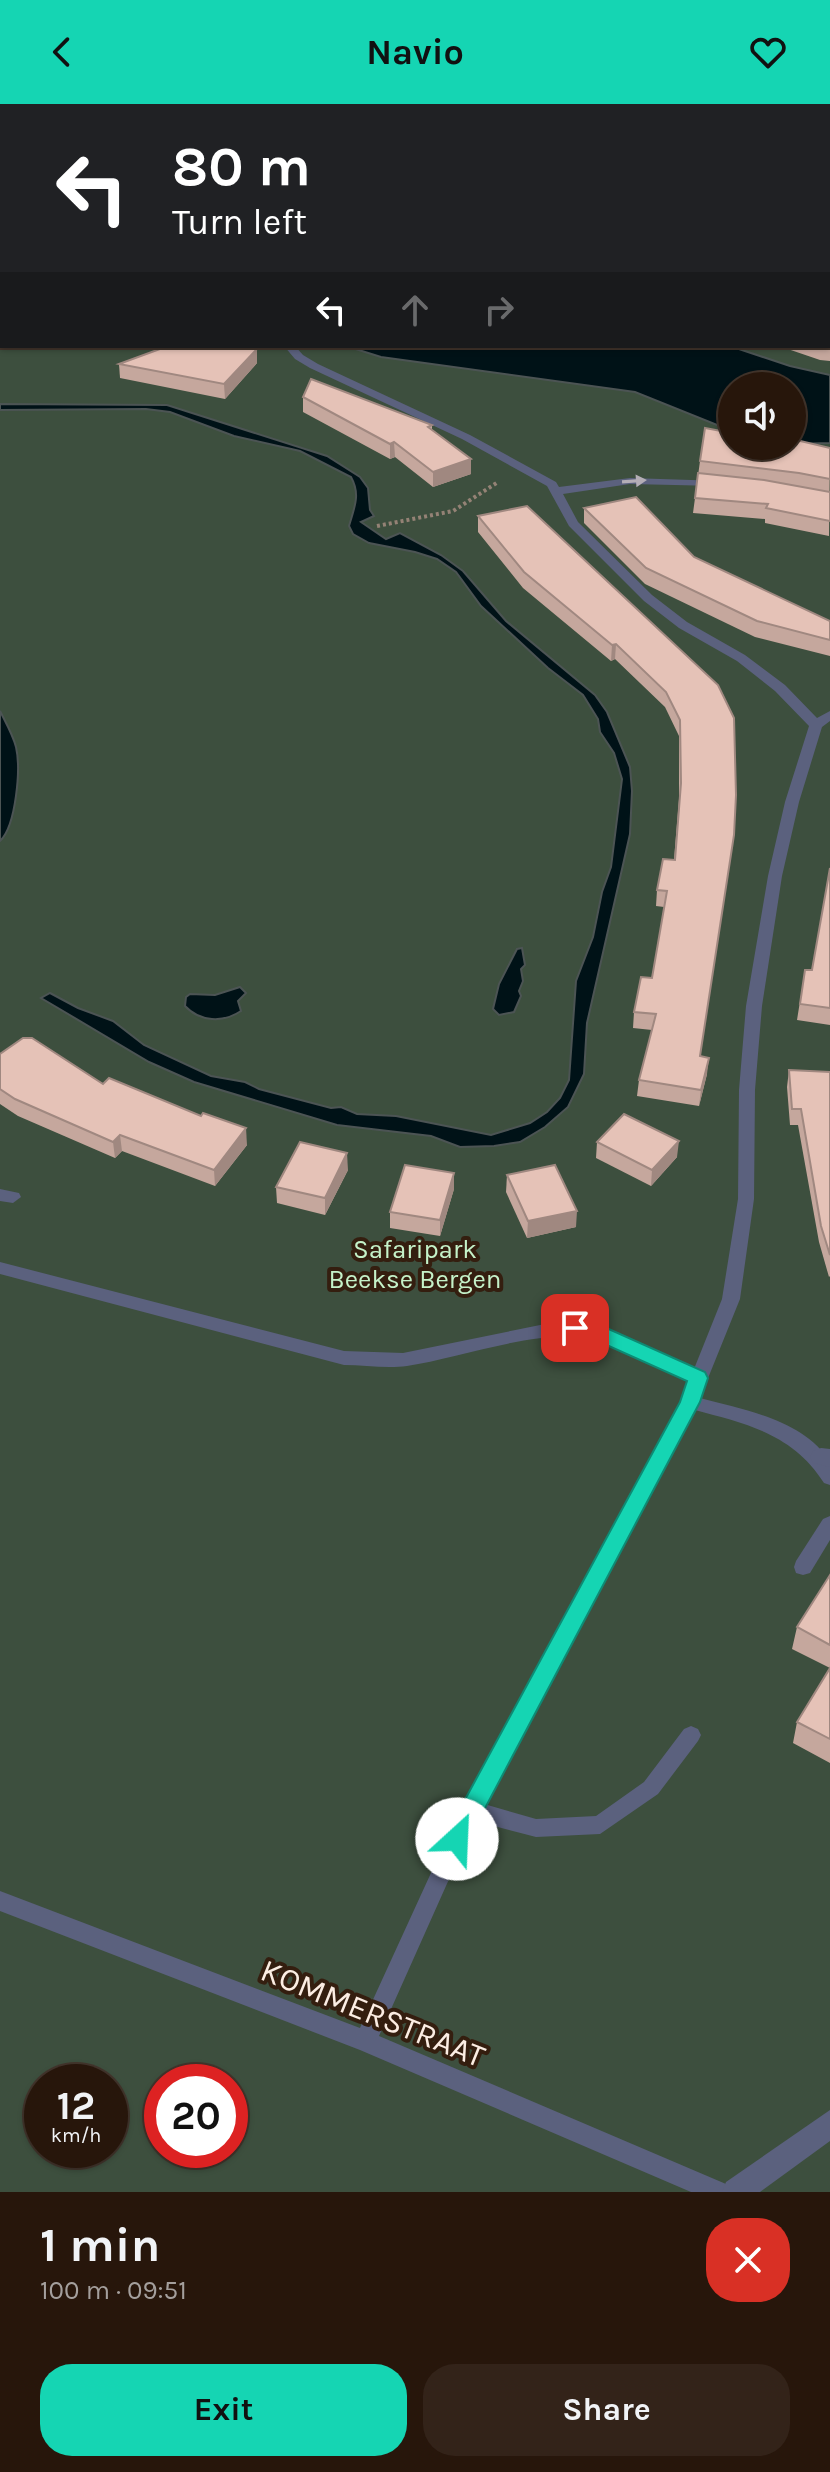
<!DOCTYPE html>
<meta charset="utf-8">
<style>
:root{--surface:#27160b;--page:#332319;--text:#f1f3f6;--muted:#a49f9d;--line:#43352c;--accent:#15d5b3}
body{margin:0;font-family:Karla,sans-serif;background:var(--page);color:var(--text);height:100vh;display:flex;flex-direction:column;font-size:30px;white-space:nowrap}
*{box-sizing:border-box;margin:0}
p{font-size:26px;color:var(--muted)}
.icon{flex:none;width:44px;height:44px;fill:none;stroke:currentColor;stroke-width:2;stroke-linecap:round;stroke-linejoin:round}
.map{position:relative;height:2088px;overflow:hidden}
.sheet{display:flex;flex-direction:column;background:var(--surface);flex:1}
.sheet>*{flex:none}
.guide{position:absolute;left:0px;top:0px;width:830px;height:244px;box-shadow:0 2px 6px #0004,0 0 0 2px var(--line);background:#202124;color:#fff;overflow:hidden}
.fabs{position:absolute;left:718px;top:268px;display:grid;gap:16px}
.fabs a{display:grid;place-items:center;width:88px;height:88px;border-radius:50%;background:var(--surface);box-shadow:0 2px 6px #0004,0 0 0 2px var(--line);font-size:40px}
.speed{position:absolute;left:24px;top:1960px;display:flex;gap:16px;font-size:40px;font-weight:700;text-align:center}
.speed>*{display:grid;place-content:center;width:104px;height:104px;border-radius:50%;background:var(--surface);box-shadow:0 2px 6px #0004,0 0 0 2px var(--line);line-height:1}
.speed small{font-size:20px;font-weight:400}
.speed .limit{border:12px solid #d22;background:#fff;color:#111}
.pin{position:absolute;display:grid;place-items:center;width:68px;height:68px;color:#fff;margin:-34px;border-radius:16px;box-shadow:0 4px 12px #0006}
.me{position:absolute;width:88px;margin:-44px;rotate:25deg;stroke-linejoin:round;filter:drop-shadow(0 0 6px #0008)}
.turn{display:flex;align-items:center;gap:28px;height:168px;padding:0 40px;font-size:36px}
.turn .icon{width:104px;height:104px;stroke-width:2.5}
.turn b{display:block;font-size:56px;line-height:68px}
.lanes{display:flex;align-items:center;height:76px;padding:0 40px;background:#0003;justify-content:center;gap:40px;direction:ltr}
.lanes .off{opacity:.35}
.round{display:grid;place-items:center;flex:none;width:84px;height:84px;border-radius:32px;background:var(--page)}
.head{display:flex;align-items:center;justify-content:space-between;height:136px;padding:0 40px}
h1{font-size:48px;font-weight:700;line-height:60px}
.action{display:flex;gap:16px;margin-top:auto;padding:16px 40px}
.action a{flex:1;height:92px;border-radius:32px;background:var(--accent);color:#111;font-size:32px;font-weight:700;line-height:92px;text-align:center}
.action a+a{background:var(--page);color:var(--text)}
header{display:flex;justify-content:space-between;align-items:center;height:104px;padding:0 40px;background:var(--accent);color:#111;font-size:36px;font-weight:700}
.map>svg:first-child{display:block}
.green{fill:#3d4f3e;fill-rule:evenodd}
.water{fill:#001217;stroke:#4c5454;stroke-width:2}
.lines{fill:none;stroke-linecap:round;stroke-linejoin:round}
.path-far1{stroke:#948275;stroke-width:3;stroke-dasharray:3 3;stroke-linecap:butt}
.path{stroke:#948275;stroke-width:4;stroke-dasharray:3 3;stroke-linecap:butt}
.lane{fill:#5b617e;fill-rule:evenodd}
.street{fill:#5b617e;fill-rule:evenodd}
.wall{fill:#c5a79d}
.shaded-wall{fill:#a08880}
.building{fill:#e5c2b7;stroke:#a08880;stroke-width:2}
.oneway{fill:#b4aeb6}
.route{fill:#15d5b3;stroke:#0e8a74;stroke-width:2}
.labels{text-anchor:middle;stroke-width:8;stroke-linejoin:round;paint-order:stroke}
.park-label{font-size:26px;fill:#c5f2c9;stroke:#341e0f}
.near-street-label{font-size:32px;fill:#fcede3;stroke:#341e0f}
</style>
<header><svg class="icon" aria-label="back" viewBox="0 0 24 24"><path d="M15 5l-7 7 7 7"/></svg>Navio<svg class="icon" aria-label="heart" viewBox="0 0 24 24"><path d="M12 20l-8-8c-3-5 5-10 8-4 3-6 11-1 8 4z"/></svg></header>
<div class="map">
<svg width="830" height="2088" viewBox="0 0 830 2088">
<rect width="100%" height="100%" fill="#341e0f"/>
<path class="green" d="M0,0H830V2088H0ZM2,2H828V242H2ZM732,282H792V342H732ZM42,1978H110V2046H42ZM162,1978H230V2046H162Z"/>
<g class="water">
<polygon points="346,242 730,242 790,262 830,271 830,339 792,340 792,282 732,282 732,327 635,288 381,253"/>
<path d="M0,300L167,301L327,352L360,373L368,384L370,406L374,412L361,418L386,435L400,429L441,451L463,467L506,517L595,591L607,608L630,663L632,687L630,730L587,919L584,970L568,1003L545,1023L520,1038L494,1042L460,1043L431,1032L337,1021L194,978L149,958L41,894L50,889L78,904L113,917L144,941L211,972L245,978L259,985L331,1004L341,1003L357,1010L396,1012L491,1031L530,1019L547,1008L560,994L569,976L576,877L593,833L602,788L611,763L622,675L614,649L600,628L598,615L583,591L548,564L481,502L456,468L437,455L415,448L369,439L353,430L349,422C354,404 361,391 351,373L300,347L234,332L170,308L146,305L0,306Z"/>
<path d="M0,607C6,619 13,631 16,643C21,665 16,722 0,737Z"/>
<polygon points="522,844 525,861 521,865 523,877 519,887 521,892 514,908 499,911 493,905 499,880 517,845"/>
<path d="M240,883L246,889L238,897L241,907C223,919 200,918 185,902L186,893L190,890L215,891Z"/>
</g>
<g class="lines">
<polyline class="path-far1" points="427,2 439,0"/>
<polyline class="path" points="377,422 453,407 498,378"/>
<g class="lane">
<polygon points="0,113 2,114 2,120 0,119"/>
<path d="M284,242H295L303,251L318,260L470,331L556,378L559,383L630,374L722,377L724,379L718,382L630,380L563,390L578,418L652,491L687,518L745,551L785,581L817,614L830,607V617L822,623L799,698L782,772L762,902L755,986L754,1095L740,1195L700,1294C745,1306 804,1316 830,1358V1381L824,1379C793,1330 747,1320 695,1306L484,1700L536,1715L596,1712L644,1678L684,1625L691,1622L698,1625L701,1631L698,1637L658,1690L600,1730L536,1733L475,1717L379,1932L726,2080L730,2088H691L360,1946L0,1807V1787L360,1924L463,1699L681,1297L689,1278L592,1234C541,1224 460,1254 407,1262C387,1265 364,1261 344,1261L0,1170V1158L344,1247L403,1249L550,1219L575,1217L601,1223L694,1265L722,1195L738,1095L739,986L746,902L768,772L785,698L809,622L775,587L737,557L679,524L644,497L569,422L547,382L462,335L310,264L295,255Z"/>
<polygon points="0,1085 19,1089 21,1093 13,1099 0,1097"/>
<polygon points="830,1412 830,1436 810,1469 803,1471 796,1469 794,1463 796,1457 823,1415"/>
</g>
<g class="street">
<polygon points="684,0 696,0 682,2"/>
<polygon points="710,0 722,0 708,2"/>
<polygon points="821,1344 830,1345 830,1363 813,1359 810,1353 813,1347"/>
<polygon points="830,2006 830,2037 760,2088 722,2088 726,2078"/>
</g>
</g>
<g class="wall">
<polygon points="830,166 830,257 820,256 779,242 828,242 828,167"/>
<polygon points="257,259 225,295 120,274 119,260"/>
<polygon points="303,293 432,321 432,326 471,370 433,383 395,353 390,355 303,308"/>
<polygon points="732,342 830,344 829,432 765,419 765,415 693,409 700,357"/>
<polygon points="584,404 694,453 830,517 830,552 755,533 645,480 584,419"/>
<polygon points="478,412 718,581 700,953 707,970 699,1002 637,992 639,976 652,926 633,924 634,908 652,874 664,803 656,802 657,786 674,756 679,695 679,632 665,603 615,555 611,557 523,484 478,428"/>
<polygon points="830,764 830,921 797,916 805,866 812,866"/>
<polygon points="0,950 247,1041 215,1082 122,1047 115,1054 18,1012 0,1000"/>
<polygon points="789,966 830,968 830,1172 829,1173 819,1138 798,1021 790,1021 787,983"/>
<polygon points="597,1038 677,1053 651,1082 596,1054"/>
<polygon points="348,1066 325,1111 277,1099 276,1083"/>
<polygon points="507,1071 576,1123 527,1134 506,1088"/>
<polygon points="454,1085 440,1132 390,1124 390,1108"/>
<polygon points="830,1471 830,1659 793,1639 797,1618 830,1564 792,1545 797,1523"/>
</g>
<g class="shaded-wall">
<polygon points="2,193 2,209 0,211 0,195"/>
<polygon points="257,245 257,259 225,295 224,280"/>
<polygon points="394,338 395,353 390,355 390,340"/>
<polygon points="471,355 471,370 433,383 433,368"/>
<polygon points="616,540 615,555 611,557 612,541"/>
<polygon points="709,954 707,970 699,1002 701,986"/>
<polygon points="246,1024 247,1041 215,1082 214,1066"/>
<polygon points="120,1031 122,1047 115,1054 113,1038"/>
<polygon points="679,1037 677,1053 651,1082 652,1066"/>
<polygon points="347,1049 348,1066 325,1111 325,1094"/>
<polygon points="454,1069 454,1085 440,1132 440,1116"/>
<polygon points="577,1107 576,1123 527,1134 528,1117"/>
</g>
<g class="building">
<polygon points="323,0 364,0 363,2 322,2"/>
<polygon points="2,140 2,193 0,195 0,141"/>
<polygon points="829,166 830,166 830,191 828,191"/>
<rect x="828" y="202" width="2" height="40"/>
<polygon points="168,242 255,242 257,245 224,280 119,260"/>
<polygon points="311,275 432,321 428,323 471,355 433,368 394,338 390,340 303,293"/>
<polygon points="705,324 732,329 732,342 792,342 792,335 830,344 830,375 799,369 700,357"/>
<polygon points="698,369 764,376 830,388 830,417 766,404 768,400 695,394"/>
<polygon points="636,393 694,453 830,517 830,536 757,517 646,464 584,404"/>
<polygon points="527,402 718,581 734,614 736,691 734,731 700,952 709,954 701,986 639,976 656,910 634,908 641,873 652,874 667,787 657,786 663,755 675,756 681,679 680,616 666,588 616,540 612,541 524,468 478,412"/>
<polygon points="830,764 830,904 800,900 805,866 812,866"/>
<polygon points="23,934 32,934 103,980 109,974 201,1012 203,1009 246,1024 214,1066 120,1031 113,1038 15,995 0,985 0,950"/>
<polygon points="789,966 830,968 830,1151 821,1122 801,1005 792,1005"/>
<polygon points="624,1010 679,1037 652,1066 597,1038"/>
<polygon points="300,1038 347,1049 325,1094 276,1083"/>
<polygon points="405,1061 454,1069 440,1116 390,1108"/>
<polygon points="555,1061 577,1107 528,1117 507,1071"/>
<polygon points="830,1471 830,1541 797,1523"/>
<polygon points="830,1564 830,1635 797,1618"/>
</g>
<defs><path id="oneway-solid" d="M-6-.8H1V-3.2L6.5 0L1 3.2V.8H-6Z" transform="scale(2)"/></defs>
<use class="oneway" href="#oneway-solid" transform="translate(634 377) rotate(-4)"/>
<polygon class="route" points="575,1216 602,1222 705,1268 708,1274 700,1298 465,1742 457,1746 448,1742 445,1735 448,1727 680,1298 687,1277 591,1234 568,1229 565,1224 568,1219"/>
<g class="labels">
<g class="park-label">
<text x="415" y="1154">Safaripark<tspan x="415" dy="30">Beekse Bergen</tspan></text>
</g>
<g class="near-street-label">
<text transform="translate(373 1909) rotate(22)" y="11">KOMMERSTRAAT</text>
</g>
</g>
</svg>
<div class="fabs">
<a><svg class="icon" aria-label="sound" viewBox="0 0 24 24"><path d="M4 9h4l5-4v14l-5-4H4zM17 9q2 3 0 6"/></svg></a>
</div>
<div class="speed"><div>12<small>km/h</small></div><div class="limit">20</div></div>
<div class="pin" style="left:575px;top:1224px;background:#d93025"><svg class="icon" aria-label="arrive" viewBox="0 0 24 24"><path d="M6 21V4h12l-3 4 3 4H6"/></svg></div>
<svg class="me" style="left:457px;top:1735px" viewBox="-20 -20 40 40"><circle r="19" fill="#fff"/><path d="M0-13L10 11 0 6-10 11z" fill="#15d5b3"/></svg>
<div class="guide">
<div class="turn"><svg class="icon" aria-label="left" viewBox="0 0 24 24"><path d="M17 20v-9H6M10 6l-5 5 5 5"/></svg><div><b>80 m</b>Turn left</div></div>
<div class="lanes"><svg class="icon" aria-label="left" viewBox="0 0 24 24"><path d="M17 20v-9H6M10 6l-5 5 5 5"/></svg><svg class="icon off" aria-label="ahead" viewBox="0 0 24 24"><path d="M12 20V5M6 11l6-6 6 6"/></svg><svg class="icon off" aria-label="right" viewBox="0 0 24 24"><path d="M7 20v-9h11M14 6l5 5-5 5"/></svg></div>
</div>
</div>
<section class="sheet">
<div class="head"><div><h1>1 min</h1><p>100 m · 09:51</p></div><a class="round" style="background:#d93025;color:#fff"><svg class="icon" aria-label="close" viewBox="0 0 24 24"><path d="M6 6l12 12M18 6L6 18"/></svg></a></div>
<div class="action"><a>Exit</a><a>Share</a></div>
</section>
